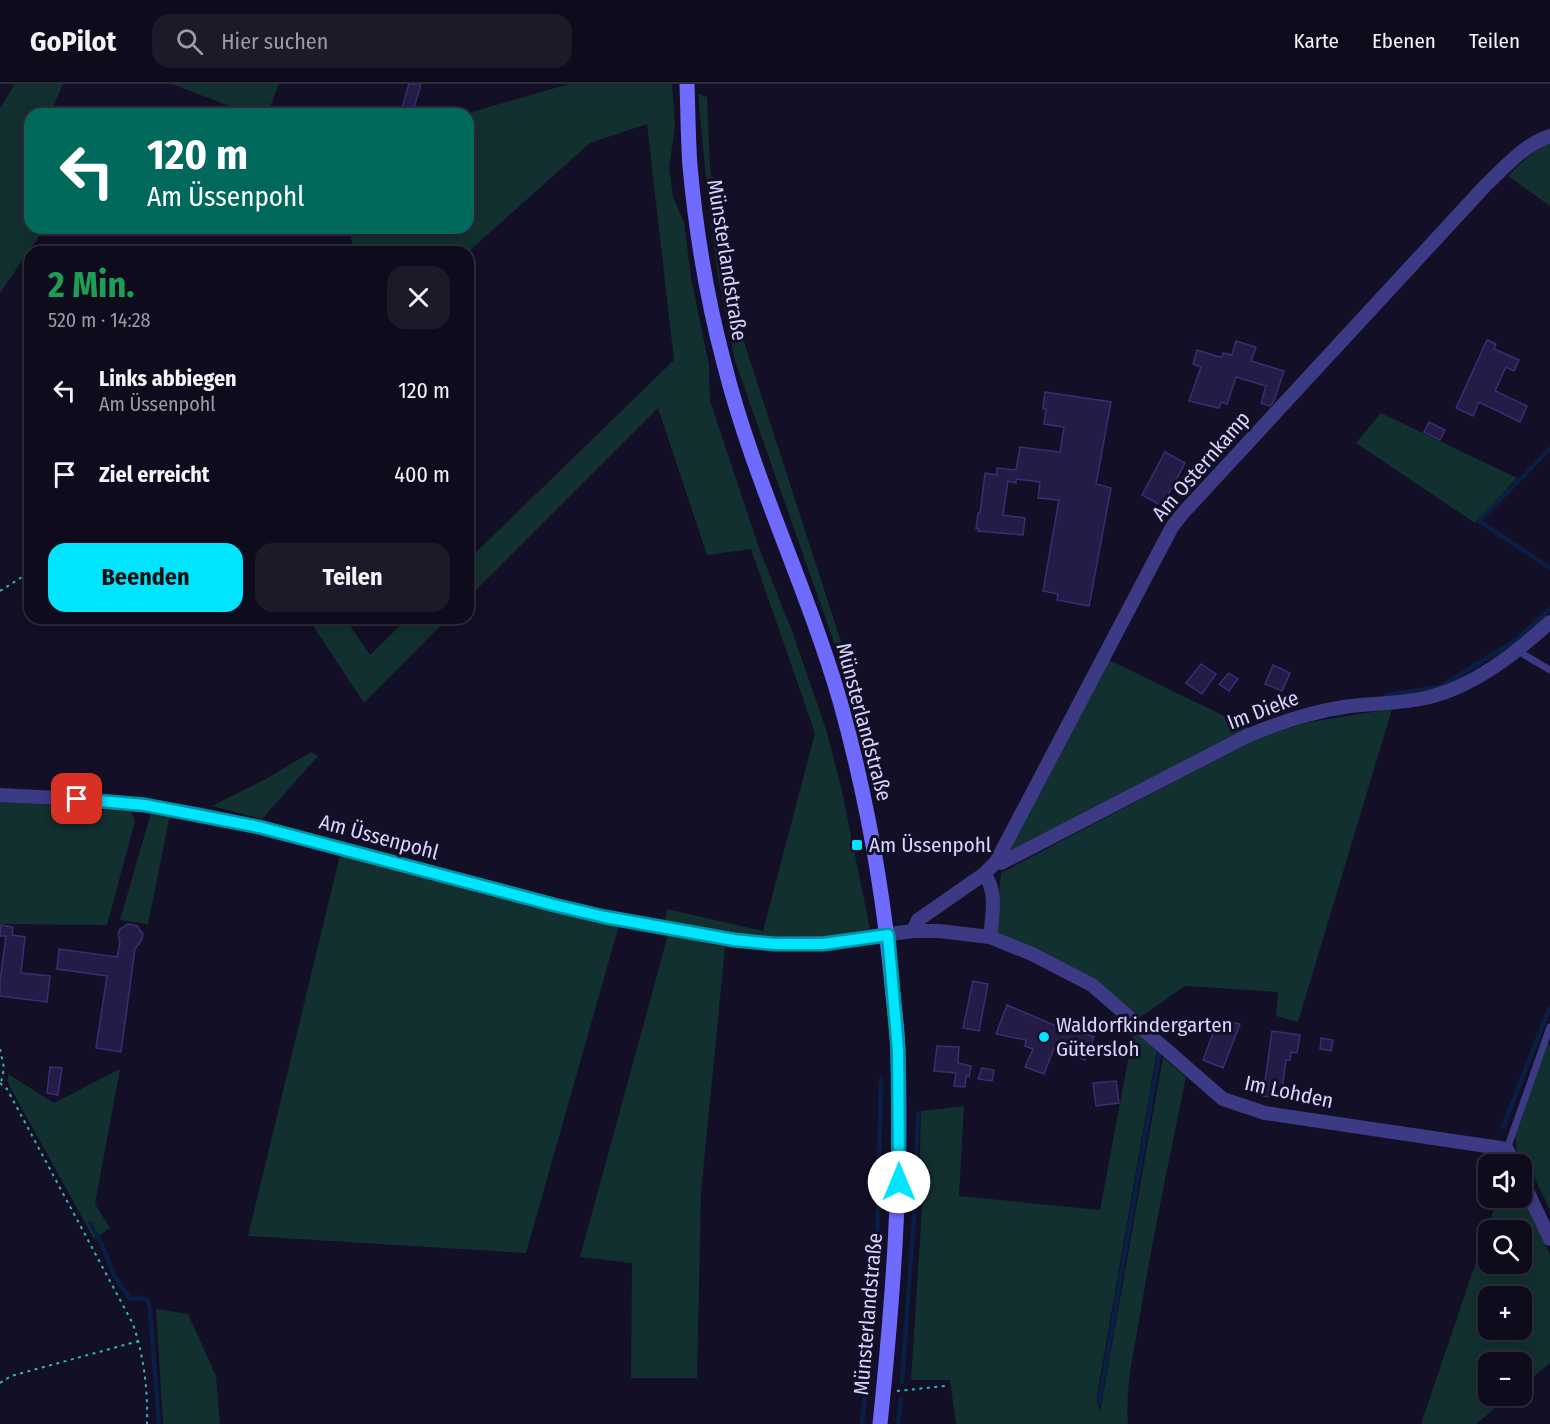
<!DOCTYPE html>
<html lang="de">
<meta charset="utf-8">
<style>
:root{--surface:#0e0b1c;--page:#1c1929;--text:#f1f3f6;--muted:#9b9ba3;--line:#2e2b3b;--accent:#00e5ff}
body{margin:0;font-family:"Fira Sans Condensed",sans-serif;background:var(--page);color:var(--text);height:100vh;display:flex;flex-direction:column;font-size:22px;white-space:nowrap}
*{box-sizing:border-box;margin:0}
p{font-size:20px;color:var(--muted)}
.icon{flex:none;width:33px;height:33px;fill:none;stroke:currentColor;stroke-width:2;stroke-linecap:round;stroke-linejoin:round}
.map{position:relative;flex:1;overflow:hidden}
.side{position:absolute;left:24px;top:162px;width:450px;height:378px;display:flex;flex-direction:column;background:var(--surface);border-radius:18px;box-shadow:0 3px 15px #0003,0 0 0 2px var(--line)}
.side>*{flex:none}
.top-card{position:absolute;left:24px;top:24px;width:450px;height:126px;border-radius:18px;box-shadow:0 3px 15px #0003,0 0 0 2px var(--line);background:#00695c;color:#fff;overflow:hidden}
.fabs{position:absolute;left:1478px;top:1070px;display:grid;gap:12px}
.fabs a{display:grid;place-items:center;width:54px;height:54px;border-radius:12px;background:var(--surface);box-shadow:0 3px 15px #0003,0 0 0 2px var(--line);font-size:30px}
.pin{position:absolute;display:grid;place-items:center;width:51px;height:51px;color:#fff;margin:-26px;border-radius:12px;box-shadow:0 3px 9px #0006}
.me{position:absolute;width:66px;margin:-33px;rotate:0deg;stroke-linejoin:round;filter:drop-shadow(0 0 4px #0008)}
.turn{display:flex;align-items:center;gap:21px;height:126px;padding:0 24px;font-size:27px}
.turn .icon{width:78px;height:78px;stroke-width:2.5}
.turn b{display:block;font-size:42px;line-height:51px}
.round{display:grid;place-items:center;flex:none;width:63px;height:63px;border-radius:18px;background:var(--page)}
.overview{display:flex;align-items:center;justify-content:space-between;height:102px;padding:0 24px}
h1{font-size:36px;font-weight:700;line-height:45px;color:#1e9e55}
.cta{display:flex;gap:12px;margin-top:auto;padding:12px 24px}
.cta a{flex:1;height:69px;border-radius:18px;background:var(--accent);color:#111;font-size:24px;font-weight:700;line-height:69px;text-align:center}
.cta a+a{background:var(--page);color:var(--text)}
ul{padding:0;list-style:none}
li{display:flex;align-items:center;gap:18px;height:84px;padding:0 24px}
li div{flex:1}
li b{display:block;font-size:22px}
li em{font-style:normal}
header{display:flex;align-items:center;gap:36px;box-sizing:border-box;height:84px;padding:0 30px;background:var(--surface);border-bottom:2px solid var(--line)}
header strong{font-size:28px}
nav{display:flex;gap:33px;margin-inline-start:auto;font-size:21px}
.search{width:420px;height:54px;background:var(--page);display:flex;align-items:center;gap:15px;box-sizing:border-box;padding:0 21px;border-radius:18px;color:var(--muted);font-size:22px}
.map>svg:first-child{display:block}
.green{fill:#12302f;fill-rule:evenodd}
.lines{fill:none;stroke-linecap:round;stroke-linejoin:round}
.stream{stroke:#0a1f44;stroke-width:4.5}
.building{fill:#241b47;stroke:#3b2d73;stroke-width:1.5}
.path{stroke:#2fb8b0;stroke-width:2;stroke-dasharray:3 4.5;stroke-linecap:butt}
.service{stroke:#3d3a85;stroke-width:7}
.minor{stroke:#3d3a85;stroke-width:14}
.secondary{stroke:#6f6bff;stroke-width:15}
.route-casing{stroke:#0095a6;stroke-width:15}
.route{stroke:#00e5ff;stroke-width:10}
.poi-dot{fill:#00e5ff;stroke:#130f26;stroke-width:2}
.labels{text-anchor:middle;stroke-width:6;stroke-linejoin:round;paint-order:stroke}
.street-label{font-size:21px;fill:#d9d4ff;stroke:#130f26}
.poi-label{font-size:21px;fill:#d9d4ff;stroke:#130f26;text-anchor:start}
</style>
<header>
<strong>GoPilot</strong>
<div class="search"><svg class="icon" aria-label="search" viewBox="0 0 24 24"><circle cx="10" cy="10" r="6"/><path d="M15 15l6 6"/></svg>Hier suchen</div>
<nav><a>Karte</a><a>Ebenen</a><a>Teilen</a></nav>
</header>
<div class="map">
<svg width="1550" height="1340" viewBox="0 0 1550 1340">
<rect width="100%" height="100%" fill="#130f26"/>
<g class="green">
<polygon points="15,0 63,0 50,30 30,30 30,73 23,89 30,115 30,144 38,144 40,151 0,209 0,24"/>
<polygon points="172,0 279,0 267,30 250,30"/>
<polygon points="569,0 672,0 675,43 669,84 673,113 684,138 691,194 709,281 710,317 759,464 793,550 826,645 842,707 870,845 823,854 752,855 665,839 667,825 763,847 815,649 751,465 707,471 658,324 468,514 468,476 674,276 647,40 590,59 468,168 355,168 348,144 468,144 468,30 465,30"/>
<polygon points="698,10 707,13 710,83 728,197 746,264 845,570 842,581 735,277 718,192 708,116"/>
<path d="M1550,59V122L1508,92C1520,80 1534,64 1550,59Z"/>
<polygon points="1381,329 1517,394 1475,439 1356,359"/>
<polygon points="308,534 345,534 370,571 408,534 448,534 364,619"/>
<polygon points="1109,576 1251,645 1013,768 1011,764"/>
<polygon points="1392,625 1298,938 1276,932 1278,908 1185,902 1139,934 996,850 1001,789 1253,656 1309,638"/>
<polygon points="311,668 318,672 262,735 212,722 264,696"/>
<polygon points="0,717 131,728 135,737 107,841 0,840"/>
<polygon points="151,729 170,731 148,840 120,836"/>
<polygon points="340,771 619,841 526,1169 248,1152"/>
<polygon points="668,851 725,863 701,1109 697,1294 631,1294 632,1179 580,1173"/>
<path d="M1134,944L1157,966L1097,1312L1100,1328L1163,973L1186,993C1170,1072 1153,1151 1140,1231C1134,1266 1125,1305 1128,1340H956L950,1296H911L923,1109L919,1108L921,1027L964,1022L959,1112L1100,1126Z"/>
<polygon points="1547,960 1550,961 1550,1126 1523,1070 1517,1069 1515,1052"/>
<polygon points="120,985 95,1120 110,1144 94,1155 8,999 8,990 54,1019"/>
<path d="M1521,1109L1550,1170V1279L1521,1303V1278H1488V1311H1511L1476,1340H1421L1498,1113H1521ZM1488,1146H1521V1179H1488ZM1488,1212H1521V1245H1488Z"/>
<polygon points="156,1225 188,1230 216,1292 220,1340 163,1340"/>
</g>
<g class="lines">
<g class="stream">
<polyline points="1550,365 1479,437 1550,484"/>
<polyline points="1386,611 1440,603 1515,557 1550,525"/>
<polyline points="1503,1043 1550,923"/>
<polyline points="90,1139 102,1161 114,1191 130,1215 141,1214 148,1216 150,1226 159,1340"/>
<polyline points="902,1298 914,1132 918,1029"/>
<polyline points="1099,1319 1159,971"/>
<polyline points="862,1340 876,1206 881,995"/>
<polyline points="898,1340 901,1315"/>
</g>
</g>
<g class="building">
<polygon points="409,0 421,0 413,27 402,24"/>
<polygon points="1487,256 1496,260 1494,265 1519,276 1514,287 1506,283 1495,307 1527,322 1520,338 1479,318 1473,332 1456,324"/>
<polygon points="1236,257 1256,263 1251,277 1284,287 1274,317 1270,322 1261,319 1266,302 1236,293 1227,320 1221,318 1219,324 1189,317 1201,283 1193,280 1197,266 1216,272 1222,273 1223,269 1232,271"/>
<polygon points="1045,308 1111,318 1096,400 1111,404 1089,522 1057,516 1058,510 1043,507 1059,416 1038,414 1040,398 1016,395 1016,399 1008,397 1003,431 1025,434 1023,451 978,447 979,445 976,445 978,429 980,429 985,389 997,391 997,384 1016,386 1020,363 1060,368 1064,343 1044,340 1046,325 1043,325"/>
<polygon points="1429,338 1445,346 1440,356 1424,348"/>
<polygon points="1165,368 1185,379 1162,422 1142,411"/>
<polygon points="1201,580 1216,590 1202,610 1186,599"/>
<polygon points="1273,581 1290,589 1282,607 1265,600"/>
<polygon points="1229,589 1238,595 1229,607 1219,600"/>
<polygon points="128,840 137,842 143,850 142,855 135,865 121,968 96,964 107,892 57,885 59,865 117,873 120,858 118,850 120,845"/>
<polygon points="1,841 13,843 12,851 25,853 21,889 50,892 47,918 0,912 0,897 6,852 0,852"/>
<polygon points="973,897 988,900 979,947 963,944"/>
<polygon points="1007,921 1068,947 1069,943 1094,953 1085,976 1054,964 1044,990 1025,983 1033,965 1025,962 1026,956 996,950"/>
<polygon points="1218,936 1240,940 1223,984 1203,976"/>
<polygon points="1272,947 1300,951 1297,969 1291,968 1290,976 1286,976 1281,1014 1263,1012"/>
<polygon points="1321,954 1333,956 1331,967 1320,965"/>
<polygon points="937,962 959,963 958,979 971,982 969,993 966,992 965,1003 954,1002 956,989 934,987"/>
<polygon points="50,983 62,984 58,1011 47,1009"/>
<polygon points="982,984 994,986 992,997 978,995"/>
<polygon points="1116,997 1119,1019 1096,1022 1093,999"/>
</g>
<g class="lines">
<g class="path">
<polyline points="0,507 30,488"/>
<polyline points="0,965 4,984 1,999"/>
<path d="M0,999L7,1005L133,1240C144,1273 148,1306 147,1340"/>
<polyline points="0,1299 11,1292 139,1257"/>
<polyline points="897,1307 945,1302"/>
</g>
<g class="service">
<polyline points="1518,567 1550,586"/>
<polyline points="1507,1065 1550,943"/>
</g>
<g class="minor">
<polyline points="0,711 77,715 145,721 203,731 259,743 554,821 605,833 734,856 775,860 823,859 913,847 939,847 990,853 1032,870 1092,901 1223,1015 1265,1029 1507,1065 1514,1080"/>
<path d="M996,778L1001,779L1247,652C1278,639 1310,628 1344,623C1372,619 1402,620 1430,613C1476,601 1516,569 1550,538"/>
<path d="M984,790C998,807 992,833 990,853"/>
<path d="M913,847L918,836L984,790L996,778L1172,443L1183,429L1485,102C1505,83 1523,61 1550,52"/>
<polyline points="1521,1094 1550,1155"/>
</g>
<path class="secondary" d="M687,0C688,27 688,55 690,82C696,148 707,215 724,279C753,395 807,503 840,617C866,710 883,805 892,901C894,924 898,947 898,969C902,1094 893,1216 880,1340"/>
</g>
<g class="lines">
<defs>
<polyline id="route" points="77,715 145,721 259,743 554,821 605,833 734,856 775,860 823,860 888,851 898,966 899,1098"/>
</defs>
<use href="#route" class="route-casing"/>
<use href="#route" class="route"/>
</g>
<g class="poi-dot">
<rect x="851" y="755" width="12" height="12" rx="3"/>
<circle cx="1044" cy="953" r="6"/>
</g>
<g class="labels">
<g class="street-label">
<text transform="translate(727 176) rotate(81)" y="7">Münsterlandstraße</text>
<text transform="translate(1201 382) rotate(-49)" y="7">Am Osternkamp</text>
<text transform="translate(1263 626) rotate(-21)" y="7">Im Dieke</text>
<text transform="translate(864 638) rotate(75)" y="7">Münsterlandstraße</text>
<text transform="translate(379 753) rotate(15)" y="7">Am Üssenpohl</text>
<text transform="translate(1289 1008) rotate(12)" y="7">Im Lohden</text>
<text transform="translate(868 1230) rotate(-85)" y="7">Münsterlandstraße</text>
</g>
<g class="poi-label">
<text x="869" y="768">Am Üssenpohl</text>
<text x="1056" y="948">Waldorfkindergarten<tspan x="1056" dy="24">Gütersloh</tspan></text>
</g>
</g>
</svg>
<div class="fabs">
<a><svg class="icon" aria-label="sound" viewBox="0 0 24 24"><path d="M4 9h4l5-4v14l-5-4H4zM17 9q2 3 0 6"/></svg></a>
<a><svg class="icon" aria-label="search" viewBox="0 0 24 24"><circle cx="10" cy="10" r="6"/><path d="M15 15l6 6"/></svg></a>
<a>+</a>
<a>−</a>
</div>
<div class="pin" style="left:77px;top:715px;background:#d93025"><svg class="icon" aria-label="arrive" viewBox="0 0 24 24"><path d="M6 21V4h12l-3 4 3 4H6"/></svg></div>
<svg class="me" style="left:899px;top:1098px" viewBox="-20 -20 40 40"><circle r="19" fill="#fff"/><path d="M0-13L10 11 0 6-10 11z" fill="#00e5ff"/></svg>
<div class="top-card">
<div class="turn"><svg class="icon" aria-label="left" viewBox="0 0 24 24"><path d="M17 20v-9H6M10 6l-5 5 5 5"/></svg><div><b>120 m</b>Am Üssenpohl</div></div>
</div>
<section class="side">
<div class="overview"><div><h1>2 Min.</h1><p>520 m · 14:28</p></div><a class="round"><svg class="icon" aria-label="close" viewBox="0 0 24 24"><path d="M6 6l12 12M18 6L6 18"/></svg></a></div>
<ul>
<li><svg class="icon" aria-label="left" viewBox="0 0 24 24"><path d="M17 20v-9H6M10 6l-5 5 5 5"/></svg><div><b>Links abbiegen</b><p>Am Üssenpohl</p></div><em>120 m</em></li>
<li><svg class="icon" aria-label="arrive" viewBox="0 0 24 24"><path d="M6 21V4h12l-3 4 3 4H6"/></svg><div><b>Ziel erreicht</b></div><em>400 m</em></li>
</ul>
<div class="cta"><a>Beenden</a><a>Teilen</a></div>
</section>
</div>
